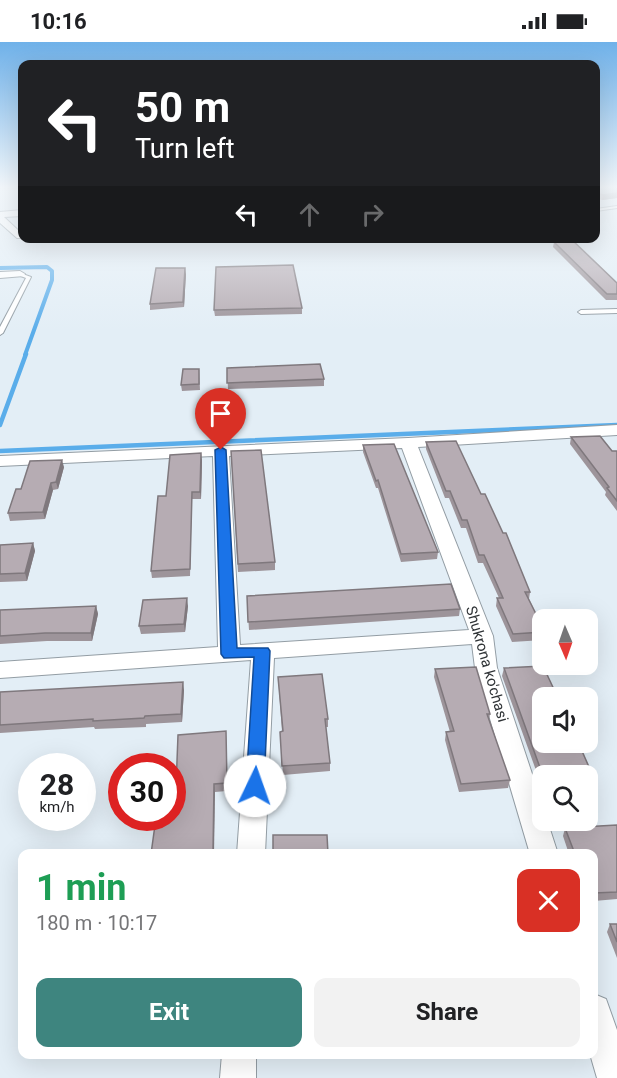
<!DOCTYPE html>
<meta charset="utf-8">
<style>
:root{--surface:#fff;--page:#f2f2f2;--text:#202124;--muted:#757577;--accent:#3e857f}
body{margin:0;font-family:Roboto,sans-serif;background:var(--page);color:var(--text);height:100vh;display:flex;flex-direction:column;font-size:22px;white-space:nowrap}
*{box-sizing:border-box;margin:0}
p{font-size:20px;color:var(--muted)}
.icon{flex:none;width:33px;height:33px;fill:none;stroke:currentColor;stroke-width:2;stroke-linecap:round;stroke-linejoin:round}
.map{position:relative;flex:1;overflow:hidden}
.panel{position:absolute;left:18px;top:807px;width:580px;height:210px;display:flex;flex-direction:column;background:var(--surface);border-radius:12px;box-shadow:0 6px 24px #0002}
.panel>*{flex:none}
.hud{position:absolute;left:18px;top:18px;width:582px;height:183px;border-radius:12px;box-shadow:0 6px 24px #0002;background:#202124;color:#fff;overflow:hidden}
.needle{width:39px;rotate:178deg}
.tools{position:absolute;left:532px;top:567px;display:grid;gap:12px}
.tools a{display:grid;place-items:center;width:66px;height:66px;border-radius:12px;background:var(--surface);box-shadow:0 6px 24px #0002;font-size:30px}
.speed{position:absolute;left:18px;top:711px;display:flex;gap:12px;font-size:30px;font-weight:700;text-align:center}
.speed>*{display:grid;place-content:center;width:78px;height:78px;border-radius:50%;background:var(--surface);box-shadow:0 6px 24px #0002;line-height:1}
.speed small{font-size:15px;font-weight:400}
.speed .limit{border:9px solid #d22;background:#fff;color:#111}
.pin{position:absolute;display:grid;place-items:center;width:51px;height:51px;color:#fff;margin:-62px -26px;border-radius:50% 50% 50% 0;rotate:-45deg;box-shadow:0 0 6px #0007}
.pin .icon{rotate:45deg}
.me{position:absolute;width:66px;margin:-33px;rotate:3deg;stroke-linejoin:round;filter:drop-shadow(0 0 4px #0008)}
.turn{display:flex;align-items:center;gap:21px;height:126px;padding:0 18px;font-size:27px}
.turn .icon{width:78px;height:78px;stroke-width:2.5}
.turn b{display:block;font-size:42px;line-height:51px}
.lanes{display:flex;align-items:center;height:57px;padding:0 18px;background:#0003;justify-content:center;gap:30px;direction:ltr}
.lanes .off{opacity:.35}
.round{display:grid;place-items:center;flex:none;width:63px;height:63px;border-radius:12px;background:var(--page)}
.overview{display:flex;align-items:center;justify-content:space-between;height:102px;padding:0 18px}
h1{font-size:36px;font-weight:700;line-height:45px;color:#1e9e55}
.button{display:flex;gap:12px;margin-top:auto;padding:12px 18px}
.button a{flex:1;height:69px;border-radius:12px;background:var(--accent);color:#fff;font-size:24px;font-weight:700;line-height:69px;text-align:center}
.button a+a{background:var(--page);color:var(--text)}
.status{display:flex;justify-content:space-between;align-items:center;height:42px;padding:0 30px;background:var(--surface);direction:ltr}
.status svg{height:16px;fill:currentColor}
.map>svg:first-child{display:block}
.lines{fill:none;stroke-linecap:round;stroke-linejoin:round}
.stream-far1{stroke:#5aadea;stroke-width:4}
.stream{stroke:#5aadea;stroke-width:4.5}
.service-casing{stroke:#939da4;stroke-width:2}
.minor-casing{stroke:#939da4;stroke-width:2}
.service{fill:#fff;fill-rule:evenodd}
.minor{fill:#fff;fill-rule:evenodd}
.wall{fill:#9d949a}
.shaded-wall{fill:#7f787d}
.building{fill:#b6acb3;stroke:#7f787d;stroke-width:1.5}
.route{fill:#1a73e8;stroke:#114b97;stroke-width:1.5}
.labels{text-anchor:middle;stroke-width:5;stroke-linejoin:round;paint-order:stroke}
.street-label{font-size:15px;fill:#303437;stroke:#fff}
</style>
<div class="status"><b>10:16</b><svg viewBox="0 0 49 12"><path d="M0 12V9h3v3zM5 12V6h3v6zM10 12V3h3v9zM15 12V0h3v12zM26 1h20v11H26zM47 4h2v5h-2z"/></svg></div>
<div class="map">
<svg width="617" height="1036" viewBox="0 0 617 1036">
<rect width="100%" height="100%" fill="#e3eef6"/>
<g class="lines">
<polyline class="stream-far1" points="0,226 47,225 52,229 52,238 25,313"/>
<g class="stream">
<polyline points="0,383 26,312"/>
<polyline points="0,409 617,383"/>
</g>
<defs>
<g id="service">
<polygon points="617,164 617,166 596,169 596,167"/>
<polygon points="20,231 31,235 3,291 0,293 0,285 26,236 18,233 18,232"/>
<polygon points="617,267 617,271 581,272 578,270 581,268"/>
</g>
<g id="minor">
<polygon points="22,168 22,174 4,175 20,190 22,190 22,196 17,196 0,181 0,170"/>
<polygon points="20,229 25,232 24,234 0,236 0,230"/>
<path d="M617,383V393L418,405L493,594L497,626L543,765V778H547L558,812H530L475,626L472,602L274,616L265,812H237L251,618L0,636V620L218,605L213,414L0,424V414L408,396ZM402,406L469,588L240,603L229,414Z"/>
<polygon points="594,952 606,957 617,988 617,1036 597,1036 590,1012 594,1012"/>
<polygon points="222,1012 256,1012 256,1036 220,1036"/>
</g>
</defs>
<use href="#service" class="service-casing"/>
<use href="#minor" class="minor-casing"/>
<use href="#service" class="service"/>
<use href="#minor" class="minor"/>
</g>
<g class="wall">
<polygon points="596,145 617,145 617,156 602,158 596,156"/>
<polygon points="554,200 617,241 617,258 606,258 553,205"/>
<polygon points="186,232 184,265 150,268 150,262"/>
<polygon points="302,266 302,272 215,274 214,268"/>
<polygon points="227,326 324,337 324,344 228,347"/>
<polygon points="199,327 200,348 182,349 181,343"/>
<polygon points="571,395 612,409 617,409 617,469 605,453 606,450 570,402"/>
<polygon points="426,400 481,452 530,550 529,557 543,586 543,598 512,600 496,564 497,556 499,556 483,521 478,521 466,486 461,486 449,456 445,456 426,407"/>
<polygon points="363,403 438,510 437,517 401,520 378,446 376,446 363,410"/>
<polygon points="231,409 275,520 275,528 238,530"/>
<polygon points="202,418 201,457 192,457 190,534 152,536 151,529 166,454"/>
<polygon points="64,425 58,447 53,448 45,477 10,479 8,471 21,447"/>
<polygon points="33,501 35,509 27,539 0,540 0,503"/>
<polygon points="247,554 460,567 459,574 249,588"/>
<polygon points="96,564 98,572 92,599 47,599 0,602 0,568"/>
<polygon points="188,564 185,590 141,592 139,584"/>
<polygon points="504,626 593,734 591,742 588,742 588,734 543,734 542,745 502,634"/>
<polygon points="435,627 490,672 489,678 510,738 508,746 459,750 445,698 446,690 450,690 434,635"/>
<polygon points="278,635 328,677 328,685 326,685 330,721 330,729 283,733 280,690 282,689"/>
<polygon points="184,648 182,680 146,682 146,685 95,687 94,685 0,691 0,650"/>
<polygon points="226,689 227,749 215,750 175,771"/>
<polygon points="617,783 617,857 594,859 594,812 569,812 563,794 565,786"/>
<polygon points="610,882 617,882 617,916 607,890"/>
<polygon points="129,1012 185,1012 129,1013"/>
</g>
<g class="shaded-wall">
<polygon points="617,151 617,156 602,158 603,153"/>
<polygon points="185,226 186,232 184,265 183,260"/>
<polygon points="201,411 202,418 201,457 200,450"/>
<polygon points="62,418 64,425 58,447 56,440"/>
<polygon points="51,441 53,448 45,477 43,470"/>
<polygon points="33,501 35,509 27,539 25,531"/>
<polygon points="187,556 188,564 185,590 184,582"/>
<polygon points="96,564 98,572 92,599 91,591"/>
<polygon points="183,640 184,648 182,680 181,672"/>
<polygon points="214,742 215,750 214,812 213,812"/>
</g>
<g class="building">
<polygon points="596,145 617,145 617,151 603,153 596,151"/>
<polygon points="558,196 570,196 617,241 617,252 607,252 554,200"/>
<polygon points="293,223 302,266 214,268 216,225"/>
<polygon points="156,226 185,226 183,260 150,262"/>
<polygon points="320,322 324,337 227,341 227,326"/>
<polygon points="183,327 199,327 199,342 181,343"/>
<polygon points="600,394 612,409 617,409 617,459 607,446 609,445 571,395"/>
<polygon points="456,399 481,452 485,452 503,491 506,491 530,550 525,550 543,586 543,590 513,592 497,556 503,556 484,513 479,513 467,478 462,478 450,449 446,449 426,400"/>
<polygon points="394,402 438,510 401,512 378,438 376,439 363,403"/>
<polygon points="261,408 275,520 238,522 231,409"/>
<polygon points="201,411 200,450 192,450 190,527 151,529 158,454 166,454 170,413"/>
<polygon points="62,418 56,440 51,441 43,470 8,471 16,447 21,447 30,419"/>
<polygon points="33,501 25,531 0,532 0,503"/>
<polygon points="451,542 460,567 248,580 247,554"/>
<polygon points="187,556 184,582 139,584 143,558"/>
<polygon points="96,564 91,591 45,591 0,594 0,568"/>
<polygon points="543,624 558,656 543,656 543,700 578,700 593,734 543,734 504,626"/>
<polygon points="476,625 490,672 487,672 510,738 461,742 446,690 454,689 435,627"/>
<polygon points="322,632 328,677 325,677 330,721 282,724 280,690 283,689 278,635"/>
<polygon points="183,640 181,672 145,674 144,676 93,679 93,677 0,683 0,650"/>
<polygon points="226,689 227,741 214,742 213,812 151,812 156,776 172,776 172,771 175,771 178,693"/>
<polygon points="617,783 617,850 594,851 594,812 575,812 565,786"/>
<polygon points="273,793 327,793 328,812 273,812"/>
<polygon points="610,882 617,882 617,900"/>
</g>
<linearGradient id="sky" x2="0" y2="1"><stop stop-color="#6fb1e9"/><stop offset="0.5" stop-color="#f2f7fb"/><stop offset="1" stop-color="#f2f7fb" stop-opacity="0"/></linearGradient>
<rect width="617" height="290" fill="url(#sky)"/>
<polygon class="route" points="221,405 226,408 237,606 268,606 270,609 264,744 261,749 255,752 248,749 246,744 254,615 224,616 221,612 215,408"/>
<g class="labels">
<g class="street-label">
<text transform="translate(487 622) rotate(74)" y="5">Shukrona ko'chasi</text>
</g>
</g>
</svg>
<div class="tools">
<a><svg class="needle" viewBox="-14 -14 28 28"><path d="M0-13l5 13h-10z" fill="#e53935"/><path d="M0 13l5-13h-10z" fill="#757577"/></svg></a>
<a><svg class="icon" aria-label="sound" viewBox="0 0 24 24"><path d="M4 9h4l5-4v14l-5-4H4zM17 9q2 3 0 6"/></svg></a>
<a><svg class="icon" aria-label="search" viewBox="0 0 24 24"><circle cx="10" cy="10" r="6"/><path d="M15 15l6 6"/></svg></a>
</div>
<div class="speed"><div>28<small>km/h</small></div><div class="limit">30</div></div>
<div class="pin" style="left:221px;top:408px;background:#d93025"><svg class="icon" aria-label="arrive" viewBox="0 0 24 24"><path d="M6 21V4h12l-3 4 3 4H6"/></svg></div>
<svg class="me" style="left:255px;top:744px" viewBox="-20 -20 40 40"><circle r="19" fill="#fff"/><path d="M0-13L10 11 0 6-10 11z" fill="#1a73e8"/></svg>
<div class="hud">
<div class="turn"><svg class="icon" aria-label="left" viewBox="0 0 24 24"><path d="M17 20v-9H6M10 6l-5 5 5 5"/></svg><div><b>50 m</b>Turn left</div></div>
<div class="lanes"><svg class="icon" aria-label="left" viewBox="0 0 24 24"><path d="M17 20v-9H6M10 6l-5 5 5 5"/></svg><svg class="icon off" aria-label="ahead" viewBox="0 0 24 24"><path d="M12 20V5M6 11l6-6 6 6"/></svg><svg class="icon off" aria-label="right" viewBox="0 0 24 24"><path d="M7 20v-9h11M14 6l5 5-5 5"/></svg></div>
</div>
<section class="panel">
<div class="overview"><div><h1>1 min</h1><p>180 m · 10:17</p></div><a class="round" style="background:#d93025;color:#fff"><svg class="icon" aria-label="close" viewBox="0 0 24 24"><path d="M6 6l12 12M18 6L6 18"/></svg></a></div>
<div class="button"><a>Exit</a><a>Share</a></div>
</section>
</div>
